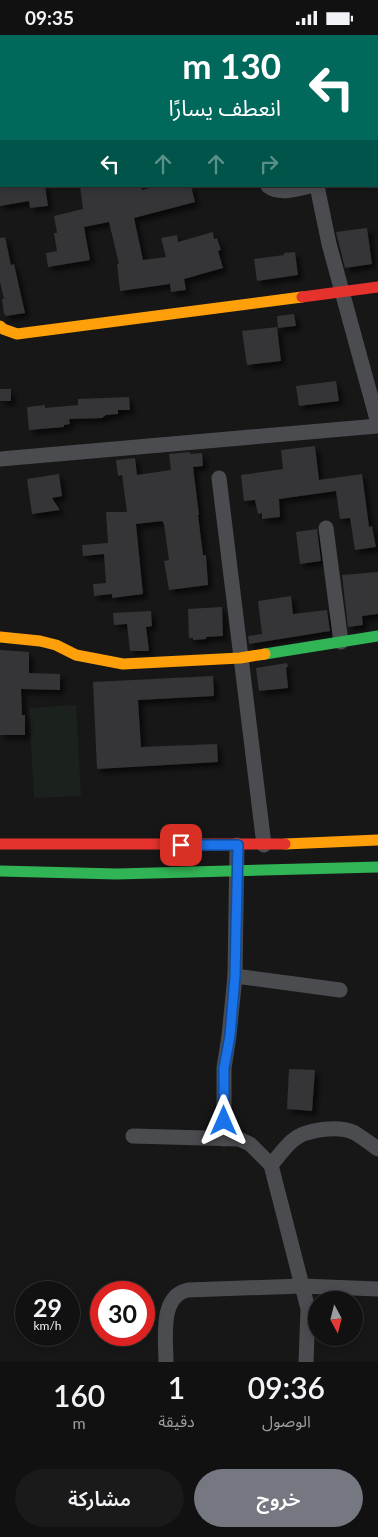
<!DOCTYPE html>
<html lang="ar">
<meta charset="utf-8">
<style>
:root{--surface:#111;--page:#1a1a1a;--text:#f1f3f6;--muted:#9c9d9f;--line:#303131;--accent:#757880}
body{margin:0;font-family:Lato,"Noto Sans Arabic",sans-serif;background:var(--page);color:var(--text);direction:rtl;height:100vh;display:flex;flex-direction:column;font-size:19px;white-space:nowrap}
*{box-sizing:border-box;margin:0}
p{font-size:16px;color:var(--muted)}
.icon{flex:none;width:28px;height:28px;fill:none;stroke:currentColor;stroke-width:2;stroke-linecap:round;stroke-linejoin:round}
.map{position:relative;height:1327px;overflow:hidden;direction:ltr}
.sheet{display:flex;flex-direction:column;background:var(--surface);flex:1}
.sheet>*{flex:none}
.top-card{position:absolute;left:0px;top:0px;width:379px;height:152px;box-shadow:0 2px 8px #0003,0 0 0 1px var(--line);direction:rtl;background:#00695c;color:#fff;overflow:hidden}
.needle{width:32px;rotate:173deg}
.fabs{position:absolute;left:308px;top:1256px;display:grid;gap:10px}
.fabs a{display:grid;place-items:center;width:55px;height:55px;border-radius:50%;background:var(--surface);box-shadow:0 2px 8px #0003,0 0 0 1px var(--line);font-size:25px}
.speed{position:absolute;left:15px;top:1246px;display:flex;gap:10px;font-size:25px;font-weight:700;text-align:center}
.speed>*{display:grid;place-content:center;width:65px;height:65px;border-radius:50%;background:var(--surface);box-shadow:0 2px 8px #0003,0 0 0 1px var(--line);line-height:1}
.speed small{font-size:12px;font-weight:400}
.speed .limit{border:8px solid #d22;background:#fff;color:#111}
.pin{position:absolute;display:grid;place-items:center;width:42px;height:42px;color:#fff;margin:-21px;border-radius:10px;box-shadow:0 2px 8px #0006}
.me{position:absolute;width:55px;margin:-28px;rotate:0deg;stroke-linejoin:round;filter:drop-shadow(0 0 4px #0008)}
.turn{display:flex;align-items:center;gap:18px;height:105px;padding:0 15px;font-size:22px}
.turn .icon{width:65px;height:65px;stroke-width:2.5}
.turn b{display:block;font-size:35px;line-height:42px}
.lanes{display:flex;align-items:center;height:48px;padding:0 15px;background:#0003;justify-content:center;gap:25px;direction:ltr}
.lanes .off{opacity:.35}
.eta{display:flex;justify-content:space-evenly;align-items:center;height:85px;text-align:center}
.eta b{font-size:30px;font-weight:600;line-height:35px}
.primary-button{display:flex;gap:10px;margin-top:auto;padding:10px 15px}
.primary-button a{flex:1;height:58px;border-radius:30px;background:var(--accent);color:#fff;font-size:20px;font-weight:600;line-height:58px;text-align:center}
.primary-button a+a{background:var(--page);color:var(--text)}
.status{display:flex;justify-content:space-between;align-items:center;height:35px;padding:0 25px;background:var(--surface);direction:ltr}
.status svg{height:14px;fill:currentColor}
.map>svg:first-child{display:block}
.green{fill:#1b211c}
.building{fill:#343537;filter:url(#shadow)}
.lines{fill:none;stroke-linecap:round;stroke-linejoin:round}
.street{stroke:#4b4c50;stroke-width:15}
.fast{stroke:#30b455;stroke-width:11}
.slow{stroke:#ff9f0a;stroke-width:11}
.jam{stroke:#e5322d;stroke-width:11}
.route-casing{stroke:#114b97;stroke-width:12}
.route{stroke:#1a73e8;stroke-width:9}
</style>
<div class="status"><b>09:35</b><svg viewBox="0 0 49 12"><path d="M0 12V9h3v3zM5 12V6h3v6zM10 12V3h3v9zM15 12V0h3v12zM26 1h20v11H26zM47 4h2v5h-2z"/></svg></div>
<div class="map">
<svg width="378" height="1327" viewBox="0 0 378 1327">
<defs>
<filter id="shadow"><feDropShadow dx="4.5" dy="4.5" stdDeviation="2.5" flood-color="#0009"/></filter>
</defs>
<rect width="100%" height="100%" fill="#171717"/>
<polygon class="green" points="76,670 81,761 34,763 29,673"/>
<g class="building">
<polygon points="0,151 45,151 48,171 30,173 29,166 0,171"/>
<polygon points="80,151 141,151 142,155 157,151 191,151 195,167 134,183 143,225 166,222 161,203 177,200 178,207 213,197 214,204 217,203 221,215 218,216 223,233 184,244 186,255 171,257 170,249 120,256 117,229 119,229 109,187 84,192 90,225 48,232 46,218 57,216 54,198 57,198 54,181 83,174"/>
<polygon points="367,193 372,229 345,233 336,197"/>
<polygon points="5,202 11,230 14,229 25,278 6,281 4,279 2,264 4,264 0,247 0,203"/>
<polygon points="295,217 298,240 257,246 254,224 284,220 284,218"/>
<polygon points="294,279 296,291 278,293 277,281"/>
<polygon points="277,292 281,326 247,330 242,296"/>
<polygon points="336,346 339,366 299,371 296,351"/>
<rect x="0" y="354" width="11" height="12"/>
<polygon points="129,362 130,375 118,375 118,379 106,380 102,383 69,384 70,389 64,390 64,392 29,395 27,372 45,370 45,373 78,370 78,364"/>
<polygon points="315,411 319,445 362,439 369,492 372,491 376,512 355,515 350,483 340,484 336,456 279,464 280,482 262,484 262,478 258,479 255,465 244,466 241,440 283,434 281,415"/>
<polygon points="190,417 190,419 202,418 203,431 193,432 199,480 198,480 203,520 206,520 208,550 169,555 164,526 169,525 164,489 162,486 136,489 143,559 112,563 112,559 94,561 93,549 106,548 104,519 83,521 82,510 108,508 106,477 127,477 122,440 118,441 116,425 135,423 137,440 171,435 169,419"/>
<polygon points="59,439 62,461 52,463 60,475 32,479 27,444"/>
<polygon points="317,494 321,526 300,529 296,497"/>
<polygon points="378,537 378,579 362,581 363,590 348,592 342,540"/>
<polygon points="291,561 293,579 327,575 330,596 249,609 248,601 262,599 258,566"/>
<polygon points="222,572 223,601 206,602 206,604 193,605 193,603 189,603 188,574"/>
<polygon points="151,576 152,591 146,592 149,616 130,616 127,589 114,590 113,578"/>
<polygon points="0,615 29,617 29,638 60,639 60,655 21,654 22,680 25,680 25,700 0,700"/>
<polygon points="287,628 288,632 286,632 288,653 259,656 256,633"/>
<polygon points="213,641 214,661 138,665 141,712 217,709 218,727 97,734 93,647"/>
<polygon points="289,1034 315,1035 312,1076 287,1074"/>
</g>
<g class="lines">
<g class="street">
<polyline points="42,0 42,1"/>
<polyline points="0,73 1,73"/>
<path d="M268,151C280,160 297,154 310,151"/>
<polyline points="317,151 329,209 378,388"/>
<polyline points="0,424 378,391"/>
<polyline points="219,443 264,810"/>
<polyline points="326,493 341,607"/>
<polyline points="235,941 340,955"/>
<polyline points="133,1101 239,1104 250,1109 271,1130 308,1274 306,1327"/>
<polyline points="224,1104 224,1033 229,1001 235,941 237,810"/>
<path d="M271,1130C278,1122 284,1113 292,1106C305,1094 339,1090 355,1098C363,1103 371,1109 378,1114"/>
<path d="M166,1327C166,1304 159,1261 188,1255L302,1251L378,1254"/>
</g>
<g class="fast">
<polyline points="265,619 378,601"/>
<polyline points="0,836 117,839 378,832"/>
</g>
<g class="slow">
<polyline points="0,291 3,294 17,299 302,262"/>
<polyline points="0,602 40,606 56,610 76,620 123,629 240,623 265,619"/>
<polyline points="285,809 378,805"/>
</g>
<g class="jam">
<polyline points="302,262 378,252"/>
<polyline points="0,809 285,809"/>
</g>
</g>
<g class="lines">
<defs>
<polyline id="route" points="181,810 238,810 235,941 230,1001 224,1033 224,1086"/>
</defs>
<use href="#route" class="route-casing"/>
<use href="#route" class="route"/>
</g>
</svg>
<div class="fabs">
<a><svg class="needle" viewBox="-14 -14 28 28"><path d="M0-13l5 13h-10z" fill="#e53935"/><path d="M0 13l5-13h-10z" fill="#9c9d9f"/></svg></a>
</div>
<div class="speed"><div>29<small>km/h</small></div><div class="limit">30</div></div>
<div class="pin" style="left:181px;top:810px;background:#d93025"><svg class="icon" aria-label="arrive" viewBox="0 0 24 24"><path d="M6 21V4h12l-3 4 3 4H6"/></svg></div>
<svg class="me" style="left:224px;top:1086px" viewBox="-20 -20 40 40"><path d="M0-17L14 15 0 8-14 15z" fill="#1a73e8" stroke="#fff" stroke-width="4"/></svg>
<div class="top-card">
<div class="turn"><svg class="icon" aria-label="left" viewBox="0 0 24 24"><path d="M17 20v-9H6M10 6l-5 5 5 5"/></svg><div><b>130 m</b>انعطف يسارًا</div></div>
<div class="lanes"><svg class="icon" aria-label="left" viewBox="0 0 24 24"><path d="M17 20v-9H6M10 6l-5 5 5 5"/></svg><svg class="icon off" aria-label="ahead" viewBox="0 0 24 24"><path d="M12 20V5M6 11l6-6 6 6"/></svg><svg class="icon off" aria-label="ahead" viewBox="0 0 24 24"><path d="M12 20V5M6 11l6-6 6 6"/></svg><svg class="icon off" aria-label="right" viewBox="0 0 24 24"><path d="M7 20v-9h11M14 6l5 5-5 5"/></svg></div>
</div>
</div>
<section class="sheet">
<div class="eta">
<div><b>09:36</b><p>الوصول</p></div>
<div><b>1</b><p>دقيقة</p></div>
<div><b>160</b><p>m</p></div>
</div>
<div class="primary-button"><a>خروج</a><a>مشاركة</a></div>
</section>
